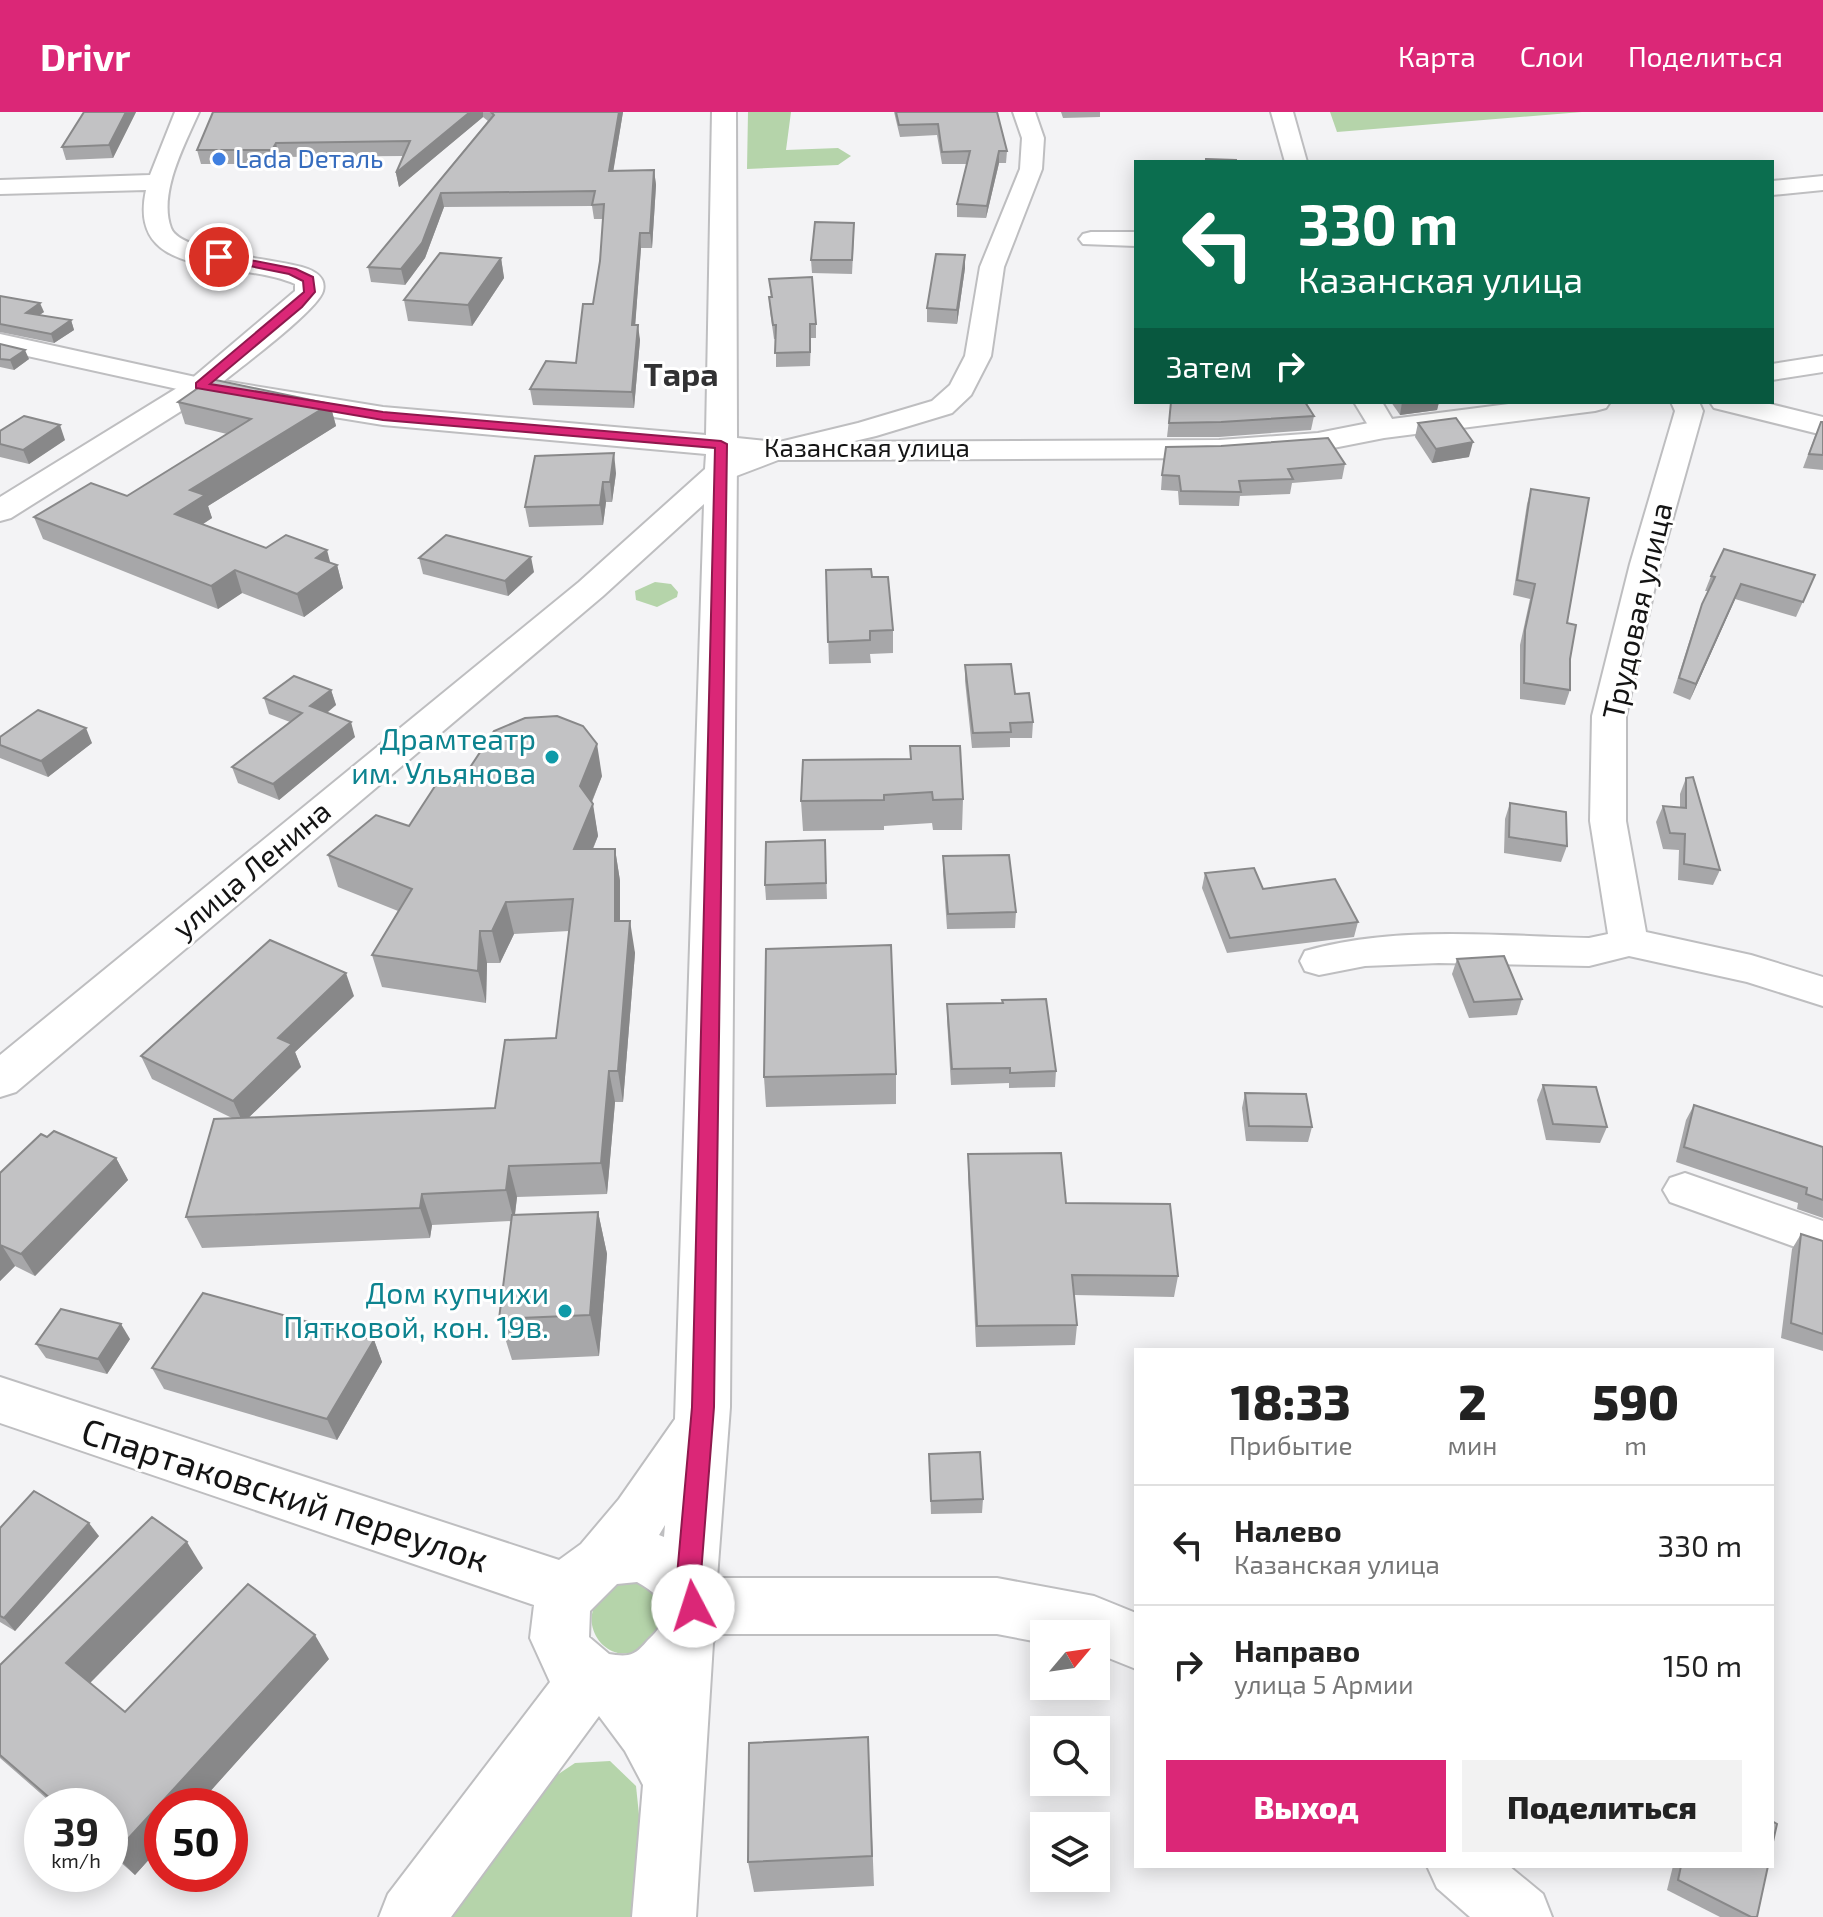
<!DOCTYPE html>
<html lang="ru">
<meta charset="utf-8">
<style>
:root{--surface:#fff;--page:#f2f2f2;--text:#222;--muted:#767676;--line:#e0e0e0;--accent:#db2777}
body{margin:0;font-family:"Exo 2",sans-serif;background:var(--page);color:var(--text);height:100vh;display:flex;flex-direction:column;font-size:30px;white-space:nowrap}
*{box-sizing:border-box;margin:0}
p{font-size:26px;color:var(--muted)}
.icon{flex:none;width:44px;height:44px;fill:none;stroke:currentColor;stroke-width:2;stroke-linecap:round;stroke-linejoin:round}
.map{position:relative;flex:1;overflow:hidden}
.sheet{position:absolute;left:1134px;top:1236px;width:640px;height:520px;display:flex;flex-direction:column;background:var(--surface);border-radius:0px;box-shadow:0 4px 20px #0003}
.sheet>*{flex:none}
.guide{position:absolute;left:1134px;top:48px;width:640px;height:244px;border-radius:0px;box-shadow:0 4px 20px #0003;background:#0b6e4f;color:#fff;overflow:hidden}
.needle{width:52px;rotate:61deg}
.tools{position:absolute;left:1030px;top:1508px;display:grid;gap:16px}
.tools a{display:grid;place-items:center;width:80px;height:80px;border-radius:0px;background:var(--surface);box-shadow:0 4px 20px #0003;font-size:40px}
.speed{position:absolute;left:24px;top:1676px;display:flex;gap:16px;font-size:40px;font-weight:700;text-align:center}
.speed>*{display:grid;place-content:center;width:104px;height:104px;border-radius:50%;background:var(--surface);box-shadow:0 4px 20px #0003;line-height:1}
.speed small{font-size:20px;font-weight:400}
.speed .limit{border:12px solid #d22;background:#fff;color:#111}
.pin{position:absolute;display:grid;place-items:center;width:68px;height:68px;color:#fff;margin:-34px;border:4px solid #fff;border-radius:50%;box-shadow:0 2px 8px #0007}
.me{position:absolute;width:88px;margin:-44px;rotate:355deg;stroke-linejoin:round;filter:drop-shadow(0 0 6px #0008)}
.turn{display:flex;align-items:center;gap:28px;height:168px;padding:0 32px;font-size:36px}
.turn .icon{width:104px;height:104px;stroke-width:2.5}
.turn b{display:block;font-size:56px;line-height:68px}
.then{display:flex;align-items:center;height:76px;padding:0 32px;background:#0003;gap:16px;font-size:30px}
.eta{display:flex;justify-content:space-evenly;align-items:center;height:136px;text-align:center}
.eta b{font-size:48px;font-weight:800;line-height:56px}
.primary-button{display:flex;gap:16px;margin-top:auto;padding:16px 32px}
.primary-button a{flex:1;height:92px;border-radius:0px;background:var(--accent);color:#fff;font-size:32px;font-weight:800;line-height:92px;text-align:center}
.primary-button a+a{background:var(--page);color:var(--text)}
ul{padding:0;list-style:none}
li{display:flex;align-items:center;gap:24px;height:120px;padding:0 32px;border-top:2px solid var(--line)}
li div{flex:1}
li b{display:block;font-size:30px}
li em{font-style:normal}
header{display:flex;align-items:center;gap:48px;box-sizing:border-box;height:112px;padding:0 40px;background:var(--accent);color:#fff}
header strong{font-size:38px}
nav{display:flex;gap:44px;margin-inline-start:auto;font-size:28px}
.map>svg:first-child{display:block}
.green{fill:#b5d4aa}
.lines{fill:none;stroke-linecap:round;stroke-linejoin:round}
.street-casing{stroke:#bebec0;stroke-width:4}
.secondary-casing{stroke:#bebec0;stroke-width:4}
.street{fill:#fff;fill-rule:evenodd}
.secondary{fill:#fff;fill-rule:evenodd}
.wall{fill:#a7a7a9}
.shaded-wall{fill:#888889}
.building{fill:#c2c2c4;stroke:#888889;stroke-width:2}
.route{fill:#db2777;stroke:#8e194d;stroke-width:2}
.shop-dot{fill:#3f7fe0;stroke:#fff;stroke-width:3}
.culture-dot{fill:#0f9aa8;stroke:#fff;stroke-width:3}
.labels{text-anchor:middle;stroke-width:6;stroke-linejoin:round;paint-order:stroke}
.far-shop-label{font-size:26px;fill:#366cbe;stroke:#fff;text-anchor:start}
.far-street-label{font-size:26px;fill:#141414;stroke:#fff}
.street-label{font-size:30px;fill:#141414;stroke:#fff}
.culture-label{font-size:30px;fill:#0d838f;stroke:#fff;text-anchor:end}
.far-district-label{font-size:32px;font-weight:bold;fill:#313133;stroke:#fff}
.near-street-label{font-size:36px;fill:#141414;stroke:#fff}
</style>
<header>
<strong>Drivr</strong>
<nav><a>Карта</a><a>Слои</a><a>Поделиться</a></nav>
</header>
<div class="map">
<svg width="1823" height="1805" viewBox="0 0 1823 1805">
<rect width="100%" height="100%" fill="#f3f3f5"/>
<g class="green">
<polygon points="748,0 791,0 786,38 838,36 851,44 838,53 747,57"/>
<polygon points="1330,0 1582,0 1337,20"/>
<polygon points="655,470 671,472 678,480 677,485 657,495 636,488 635,479"/>
<path d="M626,1470C648,1471 667,1484 662,1509C661,1517 654,1522 649,1529C610,1572 555,1493 626,1470Z"/>
<polygon points="610,1649 636,1674 641,1722 634,1805 451,1805 545,1671 575,1651"/>
</g>
<g class="lines">
<defs>
<g id="street">
<polygon points="1013,0 1035,0 1044,26 1042,57 1004,155 991,244 971,283 952,301 876,324 786,345 731,366 721,369 711,366 707,360 711,354 767,333 858,311 932,289 950,273 965,244 980,155 1020,57 1022,26"/>
<polygon points="1271,0 1293,0 1307,50 1285,50"/>
<polygon points="1823,64 1823,78 1772,83 1772,69"/>
<polygon points="1091,120 1136,120 1136,134 1083,132 1079,127 1083,122"/>
<polygon points="0,222 200,266 209,268 213,274 209,280 200,282 0,238"/>
<polygon points="1823,244 1823,260 1772,268 1772,252"/>
<polygon points="1354,290 1382,290 1398,317 1394,323 1384,325 1374,323"/>
<path d="M1671,290H1699L1703,299L1660,452L1626,604V709L1646,820L1751,843L1823,865V894L1747,870L1629,844L1589,854L1439,851L1365,854L1319,863L1305,859L1300,849L1305,839C1396,813 1496,824 1589,826L1608,822L1590,709L1592,604L1630,452L1675,299Z"/>
<polygon points="1685,1061 1823,1109 1823,1145 1670,1090 1663,1078 1670,1066"/>
</g>
<g id="secondary">
<path d="M175,0H199C185,32 158,81 171,116C181,142 279,146 308,157C318,161 326,167 323,179C318,198 242,254 224,269L383,295L706,323L712,0H736L737,326L777,330L1219,328L1318,321L1384,308L1524,290H1610L1606,296L1595,299L1384,326L1318,339L1219,346L777,348L737,345L730,1295L717,1466H997L1094,1484L1136,1501V1557L1096,1541V1522H1044V1531L997,1522H717L713,1531L696,1805H632L643,1673L625,1639L599,1604L451,1805H379L388,1782L550,1570L530,1526L534,1493L0,1311V1265L559,1448L581,1432L619,1387L675,1307L704,392L603,484L16,980L0,985V943L579,470L705,357L706,342L383,313L205,284L11,406L0,409V385L190,268L295,179V172C240,147 126,170 146,78L0,82V68L150,63ZM665,1413L664,1425L659,1423ZM637,1470C665,1485 675,1504 648,1528C643,1534 636,1542 628,1543C622,1544 615,1543 609,1542L589,1525L590,1499L617,1472Z"/>
<polygon points="1710,290 1762,290 1823,305 1823,323 1714,296"/>
<polygon points="1427,1754 1509,1754 1543,1782 1552,1805 1470,1805 1437,1776"/>
</g>
</defs>
<use href="#street" class="street-casing"/>
<use href="#secondary" class="secondary-casing"/>
<use href="#street" class="street"/>
<use href="#secondary" class="secondary"/>
</g>
<g class="wall">
<polygon points="84,0 136,0 113,46 66,48 62,35"/>
<polygon points="213,0 623,0 613,59 654,58 656,73 652,136 641,136 635,213 640,228 634,296 533,293 530,277 576,251 593,192 600,149 603,107 594,107 592,94 444,95 425,146 405,173 371,170 368,155 488,9 483,5 399,75 396,61 403,44 279,45 276,52 201,52 197,38"/>
<polygon points="894,0 997,0 1007,39 1006,51 999,51 986,106 957,105 957,92 967,52 942,52 937,23 900,25"/>
<polygon points="1061,0 1100,0 1100,5 1063,6"/>
<polygon points="854,124 852,162 812,161 811,148"/>
<polygon points="965,143 965,156 957,212 927,210 927,196"/>
<polygon points="501,146 504,166 472,214 408,209 404,188"/>
<polygon points="769,167 816,212 816,226 811,226 810,254 776,255 776,227 774,227 770,199 769,185 771,185"/>
<polygon points="0,184 44,200 39,203 71,208 74,218 54,231 0,220"/>
<polygon points="0,232 29,247 14,258 0,255"/>
<polygon points="178,290 330,292 336,314 208,394 212,406 203,412 266,436 337,453 343,476 304,505 242,481 218,497 43,427 34,405 127,384 227,322 185,312"/>
<polygon points="1171,290 1314,304 1311,318 1219,325 1167,325"/>
<polygon points="1391,290 1439,290 1437,298 1400,303"/>
<polygon points="1823,310 1823,358 1803,356 1815,324"/>
<polygon points="1418,311 1469,345 1432,351 1415,325"/>
<polygon points="65,328 29,352 0,345 0,332"/>
<polygon points="1345,352 1342,367 1292,371 1290,382 1240,384 1239,394 1179,393 1178,379 1161,378 1162,363"/>
<polygon points="616,361 612,390 606,390 603,413 529,415 525,395"/>
<polygon points="1531,377 1567,511 1570,547 1570,578 1565,593 1520,587 1520,533 1530,487 1513,483 1527,392"/>
<polygon points="419,446 534,460 508,484 423,462"/>
<polygon points="826,458 872,465 893,518 893,541 870,542 871,551 829,552"/>
<polygon points="1815,463 1796,505 1735,487 1690,588 1673,581 1696,508 1708,479 1705,479 1711,464"/>
<polygon points="965,553 1015,582 1033,610 1032,626 1010,626 1010,635 972,636 965,569"/>
<polygon points="331,578 336,593 327,601 355,625 279,688 238,671 232,655 290,610 269,602 264,586"/>
<polygon points="0,625 92,631 48,665 0,646"/>
<polygon points="803,648 963,687 962,718 933,718 932,711 884,714 884,718 803,719 801,689"/>
<polygon points="602,664 592,690 598,724 593,737 615,737 620,769 620,809 635,841 623,990 615,990 607,1082 517,1085 515,1103 598,1100 607,1142 599,1244 512,1248 499,1207 512,1109 432,1113 430,1126 202,1136 186,1105 232,1006 152,967 141,944 354,884 295,940 301,955 249,1005 495,996 556,926 569,819 514,822 500,851 487,851 486,891 382,875 372,843 398,799 338,775 328,743 409,714"/>
<polygon points="1686,666 1720,758 1713,773 1678,768 1679,738 1663,737 1656,710 1663,694 1680,696 1680,682"/>
<polygon points="1510,691 1567,734 1561,750 1504,741 1505,707"/>
<polygon points="825,728 827,787 766,788 765,773"/>
<polygon points="943,744 1016,800 1015,816 947,817 943,760"/>
<polygon points="1205,761 1263,777 1358,810 1354,825 1227,841 1202,776"/>
<polygon points="1457,847 1522,887 1517,903 1469,906 1452,862"/>
<polygon points="947,892 1056,959 1055,975 1009,976 1009,971 951,973 947,908"/>
<polygon points="896,962 896,992 766,995 764,965"/>
<polygon points="1543,973 1607,1015 1600,1031 1546,1028 1537,988"/>
<polygon points="1245,981 1312,1015 1308,1030 1246,1029 1242,996"/>
<polygon points="1694,993 1823,1035 1823,1106 1797,1097 1798,1091 1676,1050 1686,1008"/>
<polygon points="47,1025 116,1046 128,1068 35,1164 15,1154 0,1169 0,1061"/>
<polygon points="968,1042 1066,1091 1178,1164 1174,1185 1074,1183 1077,1213 1075,1233 976,1235 968,1063"/>
<polygon points="1801,1122 1823,1129 1823,1239 1781,1226 1792,1137"/>
<polygon points="130,1227 107,1262 46,1246 36,1232"/>
<polygon points="374,1228 382,1250 337,1328 164,1277 152,1256"/>
<polygon points="929,1342 983,1387 982,1401 931,1402"/>
<polygon points="0,1416 99,1424 15,1519 0,1510"/>
<polygon points="203,1456 90,1571 125,1600 329,1547 135,1763 110,1741 110,1694 55,1694 0,1646 0,1553"/>
<polygon points="868,1625 874,1774 754,1780 748,1750"/>
<polygon points="1673,1754 1768,1754 1757,1805 1720,1805 1667,1778"/>
</g>
<g class="shaded-wall">
<polygon points="126,0 136,0 113,46 109,33"/>
<polygon points="470,0 483,0 483,5 399,75 396,61"/>
<polygon points="619,0 623,0 611,73 609,59"/>
<polygon points="276,31 279,45 276,52 272,38"/>
<polygon points="999,39 999,51 986,106 987,94"/>
<polygon points="654,58 656,73 652,136 650,121"/>
<polygon points="441,81 444,95 425,146 405,173 401,157"/>
<polygon points="640,121 641,136 634,229 632,213"/>
<polygon points="965,143 965,156 957,212 957,198"/>
<polygon points="501,146 504,166 472,214 468,193"/>
<polygon points="40,191 44,200 29,210 26,201"/>
<polygon points="71,208 74,218 54,231 51,222"/>
<polygon points="638,213 640,228 634,296 632,280"/>
<polygon points="25,238 29,247 14,258 10,248"/>
<polygon points="1402,290 1439,290 1437,298 1400,303"/>
<polygon points="330,292 336,314 208,394 212,406 183,425 175,402 190,378"/>
<polygon points="60,313 65,328 29,352 23,338"/>
<polygon points="1473,330 1469,345 1432,351 1436,337"/>
<polygon points="614,341 616,361 612,390 610,370"/>
<polygon points="603,370 606,390 603,413 600,393"/>
<polygon points="327,438 332,457 337,453 343,476 304,505 297,482 316,446"/>
<polygon points="531,445 534,460 508,484 505,469"/>
<polygon points="235,458 242,481 218,497 211,474"/>
<polygon points="1741,472 1735,487 1690,588 1696,572"/>
<polygon points="331,578 336,593 315,610 310,594"/>
<polygon points="351,610 355,625 279,688 273,672"/>
<polygon points="86,616 92,631 48,665 41,649"/>
<polygon points="597,632 602,664 585,706 580,674"/>
<polygon points="593,692 598,724 579,769 574,737"/>
<polygon points="615,737 620,769 620,841 615,809"/>
<polygon points="506,790 514,822 500,851 492,819"/>
<polygon points="630,809 635,841 623,990 618,959"/>
<polygon points="480,819 487,851 486,891 478,859"/>
<polygon points="346,861 354,884 295,940 301,955 243,1011 233,989 278,926"/>
<polygon points="609,959 615,990 607,1082 601,1051"/>
<polygon points="116,1046 128,1068 35,1164 21,1142"/>
<polygon points="509,1054 517,1085 514,1109 506,1078"/>
<polygon points="422,1082 432,1113 430,1126 420,1096"/>
<polygon points="598,1100 607,1142 599,1244 590,1203"/>
<polygon points="1,1132 15,1154 0,1169 0,1133"/>
<polygon points="121,1212 130,1227 107,1262 98,1247"/>
<polygon points="374,1228 382,1250 337,1328 327,1307"/>
<polygon points="89,1411 99,1424 15,1519 4,1506"/>
<polygon points="187,1430 203,1456 86,1575 66,1551"/>
<polygon points="315,1523 329,1547 197,1694 162,1694 162,1733 135,1763 114,1742"/>
</g>
<g class="building">
<polygon points="84,0 126,0 109,33 62,35"/>
<polygon points="213,0 470,0 396,61 410,29 276,31 272,38 197,38"/>
<polygon points="491,0 619,0 609,59 654,58 650,121 640,121 632,213 638,213 632,280 530,277 546,249 576,251 583,192 593,192 600,149 604,92 592,93 595,79 441,81 422,131 401,157 368,155 494,3"/>
<polygon points="896,0 997,0 1007,39 999,39 987,94 957,92 970,39 942,40 938,12 899,13"/>
<polygon points="1206,47 1236,48 1236,50 1206,50"/>
<polygon points="815,110 854,111 852,148 811,148"/>
<polygon points="440,141 501,146 468,193 404,188"/>
<polygon points="936,142 965,143 957,198 927,196"/>
<polygon points="812,165 816,212 810,212 810,240 775,241 776,213 773,213 769,185 772,185 769,167"/>
<polygon points="0,184 40,191 26,201 71,208 51,222 0,212"/>
<polygon points="0,232 25,238 10,248 0,247"/>
<polygon points="211,267 330,292 190,378 205,383 175,402 266,436 286,423 327,438 316,446 337,453 297,482 235,458 211,474 34,405 91,371 127,384 251,307 178,290"/>
<polygon points="1171,290 1305,290 1314,304 1221,310 1169,311"/>
<polygon points="24,304 60,313 23,338 0,332 0,319"/>
<polygon points="1456,306 1473,330 1436,337 1418,311"/>
<polygon points="1821,310 1823,310 1823,343 1809,342"/>
<polygon points="1328,326 1345,352 1288,357 1293,367 1239,369 1241,380 1181,379 1179,364 1162,363 1166,335 1221,334"/>
<polygon points="614,341 610,370 603,370 600,393 525,395 535,344"/>
<polygon points="1531,377 1589,386 1567,511 1576,513 1570,547 1570,578 1524,571 1525,518 1535,472 1517,468"/>
<polygon points="446,423 531,445 505,469 419,446"/>
<polygon points="1724,437 1815,463 1803,490 1741,472 1696,572 1679,566 1702,492 1715,465 1711,464"/>
<polygon points="871,457 872,465 888,465 893,518 870,519 870,528 828,530 826,458"/>
<polygon points="1011,552 1015,582 1029,581 1033,610 1010,611 1011,620 973,621 965,553"/>
<polygon points="294,564 331,578 310,594 351,610 273,672 232,655 302,601 264,586"/>
<polygon points="38,598 86,616 41,649 0,633 0,625"/>
<polygon points="557,604 583,614 597,632 580,674 593,692 574,737 615,737 615,809 630,809 618,959 609,959 601,1051 509,1054 506,1078 422,1082 420,1096 186,1105 214,1007 495,996 505,928 556,926 573,787 506,790 492,819 480,819 478,859 372,843 412,777 328,743 376,703 409,714 437,671 465,663 494,619 525,606"/>
<polygon points="910,634 960,634 963,687 933,688 932,680 884,683 884,688 801,689 803,648 911,647"/>
<polygon points="1693,665 1720,758 1684,752 1685,722 1670,721 1663,694 1686,696 1686,666"/>
<polygon points="1510,691 1566,700 1567,734 1509,725"/>
<polygon points="825,728 826,771 765,773 766,730"/>
<polygon points="1009,743 1016,800 948,802 943,744"/>
<polygon points="1254,756 1263,777 1335,767 1358,810 1230,826 1205,761"/>
<polygon points="270,828 346,861 278,926 292,932 233,989 141,944"/>
<polygon points="891,833 896,962 764,965 766,837"/>
<polygon points="1504,844 1522,887 1474,890 1457,847"/>
<polygon points="1046,887 1056,959 1010,961 1010,956 952,957 947,892 1003,891 1002,888"/>
<polygon points="1543,973 1596,975 1607,1015 1553,1012"/>
<polygon points="1245,981 1306,982 1312,1015 1249,1014"/>
<polygon points="1694,993 1823,1035 1823,1088 1806,1082 1807,1076 1684,1035"/>
<polygon points="54,1019 116,1046 21,1142 0,1133 0,1061 41,1022 47,1025"/>
<polygon points="1061,1041 1066,1091 1170,1092 1178,1164 1072,1163 1077,1213 977,1214 968,1042"/>
<polygon points="598,1100 590,1203 499,1207 512,1103"/>
<polygon points="1801,1122 1823,1129 1823,1222 1791,1211"/>
<polygon points="203,1181 374,1228 327,1307 152,1256"/>
<polygon points="61,1197 121,1212 98,1247 36,1232"/>
<polygon points="980,1340 983,1387 931,1389 929,1342"/>
<polygon points="34,1379 89,1411 4,1506 0,1504 0,1416"/>
<polygon points="152,1405 187,1430 66,1551 125,1600 248,1472 315,1523 114,1742 110,1738 110,1694 59,1694 0,1643 0,1553"/>
<polygon points="868,1625 872,1744 748,1750 749,1631"/>
<polygon points="1772,1709 1777,1712 1772,1734"/>
<polygon points="1681,1754 1768,1754 1757,1805 1751,1805 1678,1768"/>
</g>
<polygon class="route" points="219,142 296,157 313,165 315,180 302,195 210,272 383,300 721,329 727,332 714,1295 700,1475 705,1494 702,1502 693,1506 685,1502 676,1475 692,1295 715,336 383,308 196,276 196,271 304,180 303,169 289,162 215,147 213,145"/>
<circle class="shop-dot" cx="219" cy="47" r="8"/>
<g class="culture-dot">
<circle cx="552" cy="645" r="8"/>
<circle cx="565" cy="1199" r="8"/>
</g>
<g class="labels">
<g class="far-shop-label">
<text x="235" y="56">Lada Dеталь</text>
</g>
<g class="far-street-label">
<text x="867" y="345">Казанская улица</text>
</g>
<g class="street-label">
<text transform="translate(1638 499) rotate(-77)" y="10">Трудовая улица</text>
<text transform="translate(252 758) rotate(-40)" y="10">улица Ленина</text>
</g>
<g class="culture-label">
<text x="536" y="638">Драмтеатр<tspan x="536" dy="34">им. Ульянова</tspan></text>
<text x="549" y="1192">Дом купчихи<tspan x="549" dy="34">Пятковой, кон. 19в.</tspan></text>
</g>
<g class="far-district-label">
<text x="681" y="274">Тара</text>
</g>
<g class="near-street-label">
<text transform="translate(285 1383) rotate(18)" y="13">Спартаковский переулок</text>
</g>
</g>
</svg>
<div class="tools">
<a><svg class="needle" viewBox="-14 -14 28 28"><path d="M0-13l5 13h-10z" fill="#e53935"/><path d="M0 13l5-13h-10z" fill="#767676"/></svg></a>
<a><svg class="icon" aria-label="search" viewBox="0 0 24 24"><circle cx="10" cy="10" r="6"/><path d="M15 15l6 6"/></svg></a>
<a><svg class="icon" aria-label="layers" viewBox="0 0 24 24"><path d="M12 4l9 5-9 5-9-5zM3 14l9 5 9-5"/></svg></a>
</div>
<div class="speed"><div>39<small>km/h</small></div><div class="limit">50</div></div>
<div class="pin" style="left:219px;top:145px;background:#d93025"><svg class="icon" aria-label="arrive" viewBox="0 0 24 24"><path d="M6 21V4h12l-3 4 3 4H6"/></svg></div>
<svg class="me" style="left:693px;top:1494px" viewBox="-20 -20 40 40"><circle r="19" fill="#fff"/><path d="M0-13L10 11 0 6-10 11z" fill="#db2777"/></svg>
<div class="guide">
<div class="turn"><svg class="icon" aria-label="left" viewBox="0 0 24 24"><path d="M17 20v-9H6M10 6l-5 5 5 5"/></svg><div><b>330 m</b>Казанская улица</div></div>
<div class="then">Затем<svg class="icon" aria-label="right" viewBox="0 0 24 24"><path d="M7 20v-9h11M14 6l5 5-5 5"/></svg></div>
</div>
<section class="sheet">
<div class="eta">
<div><b>18:33</b><p>Прибытие</p></div>
<div><b>2</b><p>мин</p></div>
<div><b>590</b><p>m</p></div>
</div>
<ul>
<li><svg class="icon" aria-label="left" viewBox="0 0 24 24"><path d="M17 20v-9H6M10 6l-5 5 5 5"/></svg><div><b>Налево</b><p>Казанская улица</p></div><em>330 m</em></li>
<li><svg class="icon" aria-label="right" viewBox="0 0 24 24"><path d="M7 20v-9h11M14 6l5 5-5 5"/></svg><div><b>Направо</b><p>улица 5 Армии</p></div><em>150 m</em></li>
</ul>
<div class="primary-button"><a>Выход</a><a>Поделиться</a></div>
</section>
</div>
